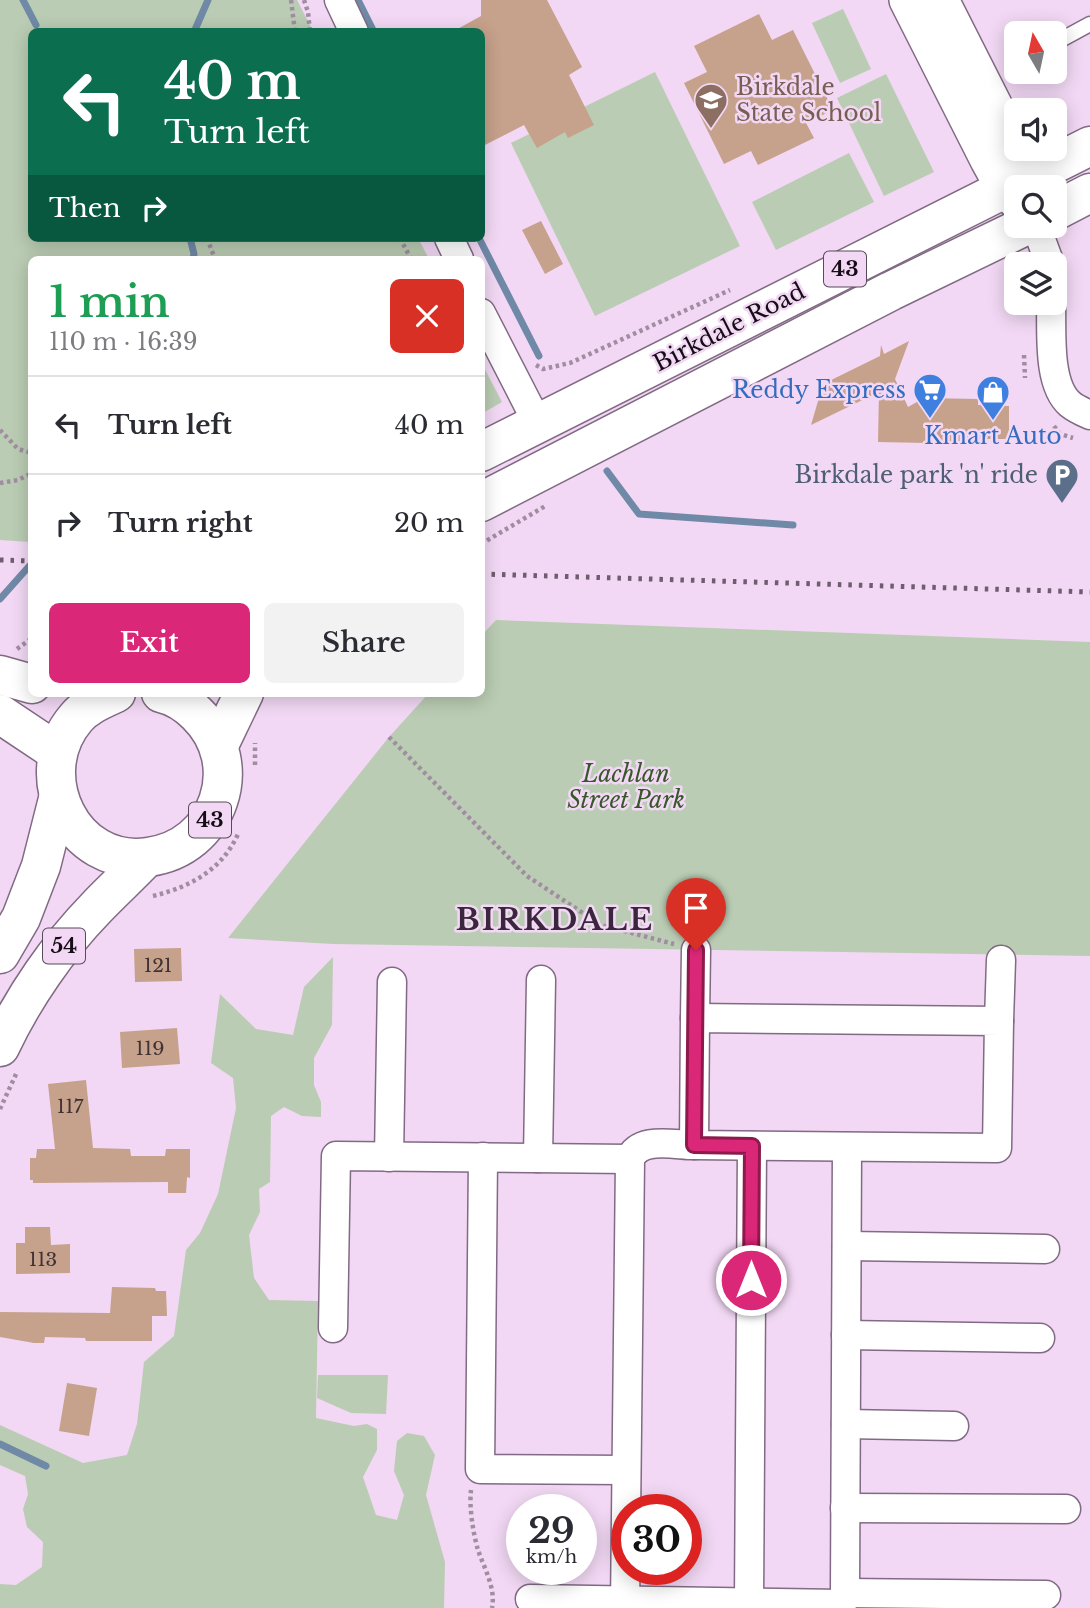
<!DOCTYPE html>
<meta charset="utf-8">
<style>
:root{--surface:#fff;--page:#f2f2f3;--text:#2b2b33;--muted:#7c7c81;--line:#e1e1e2;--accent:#db2777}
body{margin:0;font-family:"Libre Baskerville",serif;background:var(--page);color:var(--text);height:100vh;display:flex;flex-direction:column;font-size:26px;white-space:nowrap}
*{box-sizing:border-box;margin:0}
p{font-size:23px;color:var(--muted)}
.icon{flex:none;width:38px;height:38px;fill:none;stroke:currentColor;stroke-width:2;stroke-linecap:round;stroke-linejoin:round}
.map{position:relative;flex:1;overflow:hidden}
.side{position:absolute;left:28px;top:256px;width:457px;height:441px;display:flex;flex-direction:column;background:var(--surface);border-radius:10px;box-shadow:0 4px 18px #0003}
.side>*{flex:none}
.top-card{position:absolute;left:28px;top:28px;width:457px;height:214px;border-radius:10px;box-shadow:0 4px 18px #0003;background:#0b6e4f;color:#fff;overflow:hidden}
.needle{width:46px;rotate:351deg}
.fabs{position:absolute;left:1004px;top:21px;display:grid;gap:14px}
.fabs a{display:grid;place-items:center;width:63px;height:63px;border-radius:10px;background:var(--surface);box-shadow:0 4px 18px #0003;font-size:35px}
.speed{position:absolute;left:506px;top:1494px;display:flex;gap:14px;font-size:35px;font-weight:700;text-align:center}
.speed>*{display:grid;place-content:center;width:91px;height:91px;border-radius:50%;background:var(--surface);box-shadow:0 4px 18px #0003;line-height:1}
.speed small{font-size:18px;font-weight:400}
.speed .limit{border:10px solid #d22;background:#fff;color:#111}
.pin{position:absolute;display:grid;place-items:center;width:60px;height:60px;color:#fff;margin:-72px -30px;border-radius:50% 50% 50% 0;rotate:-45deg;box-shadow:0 0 7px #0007}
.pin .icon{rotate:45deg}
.me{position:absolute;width:77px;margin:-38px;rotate:0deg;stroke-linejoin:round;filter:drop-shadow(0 0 5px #0008)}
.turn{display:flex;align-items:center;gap:24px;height:147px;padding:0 21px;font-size:32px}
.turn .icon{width:91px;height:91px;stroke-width:2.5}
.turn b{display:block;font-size:49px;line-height:60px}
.then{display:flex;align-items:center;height:66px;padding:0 21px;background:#0003;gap:14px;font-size:26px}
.round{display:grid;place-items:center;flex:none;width:74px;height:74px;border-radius:10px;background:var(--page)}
.overview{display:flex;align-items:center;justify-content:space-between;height:119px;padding:0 21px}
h1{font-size:42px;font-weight:600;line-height:52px;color:#1e9e55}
.primary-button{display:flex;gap:14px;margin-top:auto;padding:14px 21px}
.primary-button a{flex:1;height:80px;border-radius:10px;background:var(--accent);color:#fff;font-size:28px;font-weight:600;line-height:80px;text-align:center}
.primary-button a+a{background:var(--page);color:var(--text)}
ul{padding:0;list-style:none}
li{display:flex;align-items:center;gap:21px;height:98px;padding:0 21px;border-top:2px solid var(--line)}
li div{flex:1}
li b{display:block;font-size:26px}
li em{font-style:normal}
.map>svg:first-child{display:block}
.green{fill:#baccb3}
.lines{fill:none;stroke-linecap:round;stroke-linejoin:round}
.stream{stroke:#6f89a7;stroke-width:7}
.building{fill:#c6a18b}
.service-casing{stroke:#816a83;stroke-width:17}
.minor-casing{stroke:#816a83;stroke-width:31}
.tertiary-casing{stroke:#816a83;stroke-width:38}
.primary-casing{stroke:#816a83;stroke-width:41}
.path{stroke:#a18da2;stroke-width:4.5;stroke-dasharray:3.5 3.5;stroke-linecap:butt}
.service{stroke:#fff;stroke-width:14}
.minor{stroke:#fff;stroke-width:28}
.tertiary{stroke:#fff;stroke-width:35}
.primary{stroke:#fff;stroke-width:38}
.rail{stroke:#6d5d6e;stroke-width:5;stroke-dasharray:3.5 7;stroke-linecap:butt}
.route-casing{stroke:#8e194d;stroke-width:18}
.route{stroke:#db2777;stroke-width:12}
.labels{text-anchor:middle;stroke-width:5;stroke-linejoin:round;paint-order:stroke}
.number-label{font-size:19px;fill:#413233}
.shield{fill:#f2d8f4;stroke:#574a59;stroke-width:2}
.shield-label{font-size:21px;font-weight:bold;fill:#150d16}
.education-label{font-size:23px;fill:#785e54;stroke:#f2d8f4;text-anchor:start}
.street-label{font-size:23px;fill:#150d16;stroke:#f2d8f4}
.shop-label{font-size:23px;fill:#366cbe;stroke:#f2d8f4;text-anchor:end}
.service-label{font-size:23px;fill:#4e5e75;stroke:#f2d8f4;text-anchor:end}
.park-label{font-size:23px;font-style:italic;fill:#365727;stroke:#f2d8f4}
.district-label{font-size:30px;font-weight:bold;letter-spacing:2px;fill:#3b273d;stroke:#f2d8f4}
</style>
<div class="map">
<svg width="1090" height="1608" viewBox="0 0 1090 1608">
<rect width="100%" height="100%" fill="#f2d8f4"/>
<g class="green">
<polygon points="0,0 297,0 313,31 32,32 32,238 418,238 429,259 32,259 31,542 0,540"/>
<polygon points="843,9 871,69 840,83 812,23"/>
<polygon points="655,72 740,246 595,316 511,143"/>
<polygon points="886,74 934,172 884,196 837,98"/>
<polygon points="849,153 874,202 776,250 752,202"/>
<polygon points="481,362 502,402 481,414"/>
<polygon points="496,620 1090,642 1090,956 333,944 228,938 389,737 429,693 481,693 481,636"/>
<polygon points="333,957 332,1025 314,1058 314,1085 321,1102 321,1117 302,1116 284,1107 271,1116 270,1182 259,1189 260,1212 249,1235 254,1278 269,1300 318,1301 316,1418 354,1426 367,1424 377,1429 377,1450 363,1477 376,1515 397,1520 404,1495 394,1471 397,1441 407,1433 424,1436 435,1455 426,1495 445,1562 444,1608 0,1608 0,1584 16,1585 42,1567 43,1542 27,1527 23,1509 28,1494 25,1476 0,1465 0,1425 83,1463 127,1455 137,1424 144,1362 174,1336 186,1250 200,1233 218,1194 236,1108 233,1078 211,1063 220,994 256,1029 293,1035 304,987"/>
<polygon points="318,1375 388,1375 386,1414 351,1413 317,1398"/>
</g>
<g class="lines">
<g class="stream">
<polyline points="23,0 36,25"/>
<polyline points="358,0 374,32"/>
<polyline points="194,32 208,0"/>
<polyline points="190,238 194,254 193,259"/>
<polyline points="479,238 539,356"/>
<polyline points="607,471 639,514 793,525"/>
<polyline points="0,599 32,563"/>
<polyline points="0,1444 46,1466"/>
</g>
</g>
<g class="building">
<polygon points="481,0 547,0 582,67 569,75 594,125 568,138 565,132 537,148 524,125 481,147 481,32 452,32 481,16"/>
<polygon points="759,14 772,40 793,30 833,110 806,123 814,138 758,165 751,151 724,164 684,83 707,72 694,46"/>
<polygon points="541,221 563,264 545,274 522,230"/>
<polygon points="909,341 895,379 908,407 924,398 978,399 978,405 1009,406 1009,439 977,439 977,444 878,442 879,392 811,425 823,384 880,356 881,345 884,354"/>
<polygon points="181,948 182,981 135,982 134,949"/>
<polygon points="177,1028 180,1064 122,1068 120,1032"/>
<polygon points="86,1080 93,1148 130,1149 131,1156 165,1156 166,1149 190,1149 190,1178 187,1177 186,1193 168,1193 168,1182 33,1183 33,1180 30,1180 30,1158 36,1158 37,1149 55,1149 48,1084"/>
<polygon points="25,1227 50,1227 51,1245 70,1244 70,1273 16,1274 16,1243 25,1243"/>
<polygon points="112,1287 155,1288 156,1291 166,1291 167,1316 152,1316 152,1341 86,1341 85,1338 45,1337 44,1343 34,1343 0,1337 0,1312 110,1313"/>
<polygon points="67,1383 97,1388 89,1436 59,1431"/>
</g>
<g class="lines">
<defs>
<polyline id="service" points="1055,43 1090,24"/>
<g id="minor">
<polyline points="339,0 354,32"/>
<polyline points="1036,226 1050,264"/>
<polyline points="449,238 459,259"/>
<path d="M1051,303C1052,331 1047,384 1070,404C1076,409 1083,412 1090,415"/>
<polyline points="481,313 537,422"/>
<polygon points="695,1018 999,1021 997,1148 694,1145"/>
<polyline points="695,1018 696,950"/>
<polyline points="999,1021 1001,960"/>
<polyline points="389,1157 392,982"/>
<polyline points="483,1157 480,1469 626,1470"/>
<polyline points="538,1158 541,980"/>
<polyline points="847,1246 1045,1249"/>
<polyline points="333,1328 336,1156 630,1159"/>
<polyline points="846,1335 1040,1338"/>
<polyline points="846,1424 954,1426"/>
<polyline points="845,1508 1066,1509"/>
<polyline points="845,1593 1046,1595"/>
<polyline points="530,1599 841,1604"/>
<polyline points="749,1602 752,1146"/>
<path d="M625,1608L630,1159C639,1136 673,1145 694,1145"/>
<polyline points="841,1608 845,1593 847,1147"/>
</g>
<g id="tertiary">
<polyline points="907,0 988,160 1004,189 1017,202"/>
<polyline points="941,0 1015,146 1029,177 1030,187"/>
</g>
<g id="primary">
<polyline points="1055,211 1090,193"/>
<polyline points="481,452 1090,146"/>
<polyline points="481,502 891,291 1025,226"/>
<polyline points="0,675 32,684"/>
<path d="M116,693C101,700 86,706 76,718C28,774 72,868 148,857C219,848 248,764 197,714C187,704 174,696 161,693"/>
<polyline points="0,714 57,752"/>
<polyline points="219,745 244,693"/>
<polyline points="0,954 21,918 41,866 58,799"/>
<path d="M0,1047C23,998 58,947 96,908C112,891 130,875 146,858"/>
</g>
</defs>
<use href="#service" class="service-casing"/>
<use href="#minor" class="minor-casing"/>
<use href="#tertiary" class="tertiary-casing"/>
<use href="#primary" class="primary-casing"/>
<g class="path">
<polyline points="291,0 295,32"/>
<polyline points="304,0 308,12 310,32"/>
<polyline points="207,238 215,259"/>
<polyline points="400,238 411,259"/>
<polyline points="1022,303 1023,315"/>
<polyline points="1024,355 1025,378"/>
<polyline points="536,365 543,369 570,363 730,290"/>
<polyline points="1054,426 1060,434 1073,438"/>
<polyline points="0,430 18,449 32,453"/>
<polyline points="0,483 18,480 32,473"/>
<polyline points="481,544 547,505"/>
<polyline points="17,649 32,638"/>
<polyline points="389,737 527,876 601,925 674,944"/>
<polyline points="255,765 255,743"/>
<path d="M153,896C190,887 222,870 238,834"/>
<polyline points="0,1109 17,1072"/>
<path d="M471,1490C469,1507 473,1533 478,1550C484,1568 496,1588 492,1608"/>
</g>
<use href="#service" class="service"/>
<use href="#minor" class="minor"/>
<use href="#tertiary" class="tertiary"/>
<use href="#primary" class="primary"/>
<g class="rail">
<polyline points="0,560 32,561"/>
<polyline points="481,574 1090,592"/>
</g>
</g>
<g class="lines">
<defs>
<polyline id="route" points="696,950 694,1145 752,1146 751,1280"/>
</defs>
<use href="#route" class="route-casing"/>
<use href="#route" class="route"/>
</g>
<defs>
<symbol id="school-pin" viewBox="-11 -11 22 30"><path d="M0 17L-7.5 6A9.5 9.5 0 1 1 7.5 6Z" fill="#8d6e63" stroke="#f2d8f4"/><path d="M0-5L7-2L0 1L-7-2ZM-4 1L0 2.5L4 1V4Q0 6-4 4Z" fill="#fff"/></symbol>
<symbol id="supermarket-pin" viewBox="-11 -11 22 30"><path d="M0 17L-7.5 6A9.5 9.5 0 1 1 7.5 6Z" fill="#3f7fe0" stroke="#f2d8f4"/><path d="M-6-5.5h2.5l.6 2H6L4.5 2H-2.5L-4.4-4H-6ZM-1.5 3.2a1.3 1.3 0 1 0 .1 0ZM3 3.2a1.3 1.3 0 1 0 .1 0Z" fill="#fff"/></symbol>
<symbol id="shop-pin" viewBox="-11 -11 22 30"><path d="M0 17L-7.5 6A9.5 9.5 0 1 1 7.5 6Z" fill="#3f7fe0" stroke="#f2d8f4"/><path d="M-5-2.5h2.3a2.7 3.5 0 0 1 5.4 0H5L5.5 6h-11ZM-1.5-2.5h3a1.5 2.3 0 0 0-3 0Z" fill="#fff"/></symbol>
<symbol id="parking-pin" viewBox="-11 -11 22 30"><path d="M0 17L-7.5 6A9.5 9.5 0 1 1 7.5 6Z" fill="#5c6f8a" stroke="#f2d8f4"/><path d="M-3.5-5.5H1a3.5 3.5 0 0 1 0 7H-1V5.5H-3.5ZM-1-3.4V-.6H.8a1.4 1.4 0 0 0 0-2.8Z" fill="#fff"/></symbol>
</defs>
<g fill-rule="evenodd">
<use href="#school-pin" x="692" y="81" width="38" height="52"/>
<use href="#supermarket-pin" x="911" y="371" width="38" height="52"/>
<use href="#shop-pin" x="974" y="373" width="38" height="52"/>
<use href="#parking-pin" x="1043" y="456" width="38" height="52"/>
</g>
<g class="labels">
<g class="number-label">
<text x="158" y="972">121</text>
<text x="150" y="1055">119</text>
<text x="70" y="1113">117</text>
<text x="43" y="1266">113</text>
</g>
<g class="shield">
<rect x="824" y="251.5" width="42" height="35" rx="5"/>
<rect x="189" y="802.5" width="42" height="35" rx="5"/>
<rect x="43" y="928.5" width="42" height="35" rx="5"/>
</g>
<g class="shield-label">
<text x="845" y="276">43</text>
<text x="210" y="827">43</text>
<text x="64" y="953">54</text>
</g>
<g class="education-label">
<text x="736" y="95">Birkdale<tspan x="736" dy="26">State School</tspan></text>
</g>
<g class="street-label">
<text transform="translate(729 327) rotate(-27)" y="8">Birkdale Road</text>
</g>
<g class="shop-label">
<text x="906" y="398">Reddy Express</text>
<text x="993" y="444" text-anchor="middle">Kmart Auto</text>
</g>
<g class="service-label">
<text x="1038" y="483">Birkdale park 'n' ride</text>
</g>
<g class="park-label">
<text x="626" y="782">Lachlan<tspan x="626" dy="26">Street Park</tspan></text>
</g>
<g class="district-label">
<text x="555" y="930">BIRKDALE</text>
</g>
</g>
</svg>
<div class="fabs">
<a><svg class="needle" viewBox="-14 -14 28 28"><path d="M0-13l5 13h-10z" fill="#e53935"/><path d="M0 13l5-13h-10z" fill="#7c7c81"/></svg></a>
<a><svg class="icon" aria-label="sound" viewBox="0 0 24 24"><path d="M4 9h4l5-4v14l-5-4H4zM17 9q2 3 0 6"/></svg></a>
<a><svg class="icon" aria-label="search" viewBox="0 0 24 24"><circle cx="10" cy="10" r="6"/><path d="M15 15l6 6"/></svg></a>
<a><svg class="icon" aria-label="layers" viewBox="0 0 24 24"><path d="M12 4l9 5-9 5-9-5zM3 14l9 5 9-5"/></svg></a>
</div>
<div class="speed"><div>29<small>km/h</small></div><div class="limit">30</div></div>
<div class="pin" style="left:696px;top:950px;background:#d93025"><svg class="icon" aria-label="arrive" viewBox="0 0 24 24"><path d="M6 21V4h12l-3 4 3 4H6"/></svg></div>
<svg class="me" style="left:751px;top:1280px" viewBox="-20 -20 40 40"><circle r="17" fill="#db2777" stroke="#fff" stroke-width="3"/><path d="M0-11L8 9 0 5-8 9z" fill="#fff"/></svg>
<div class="top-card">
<div class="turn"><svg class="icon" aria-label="left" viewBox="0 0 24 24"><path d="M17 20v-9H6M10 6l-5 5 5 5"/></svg><div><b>40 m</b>Turn left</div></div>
<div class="then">Then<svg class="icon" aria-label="right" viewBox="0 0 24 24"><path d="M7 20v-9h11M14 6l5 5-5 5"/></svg></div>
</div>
<section class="side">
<div class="overview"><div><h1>1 min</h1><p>110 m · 16:39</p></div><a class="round" style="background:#d93025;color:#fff"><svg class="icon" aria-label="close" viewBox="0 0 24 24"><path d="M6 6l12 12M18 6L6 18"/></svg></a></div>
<ul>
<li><svg class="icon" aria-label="left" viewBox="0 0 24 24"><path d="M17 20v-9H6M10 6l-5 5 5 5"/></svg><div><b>Turn left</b></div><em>40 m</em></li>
<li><svg class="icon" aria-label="right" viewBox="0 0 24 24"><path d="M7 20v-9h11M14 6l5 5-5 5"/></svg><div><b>Turn right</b></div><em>20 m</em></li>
</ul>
<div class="primary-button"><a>Exit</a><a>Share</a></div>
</section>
</div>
